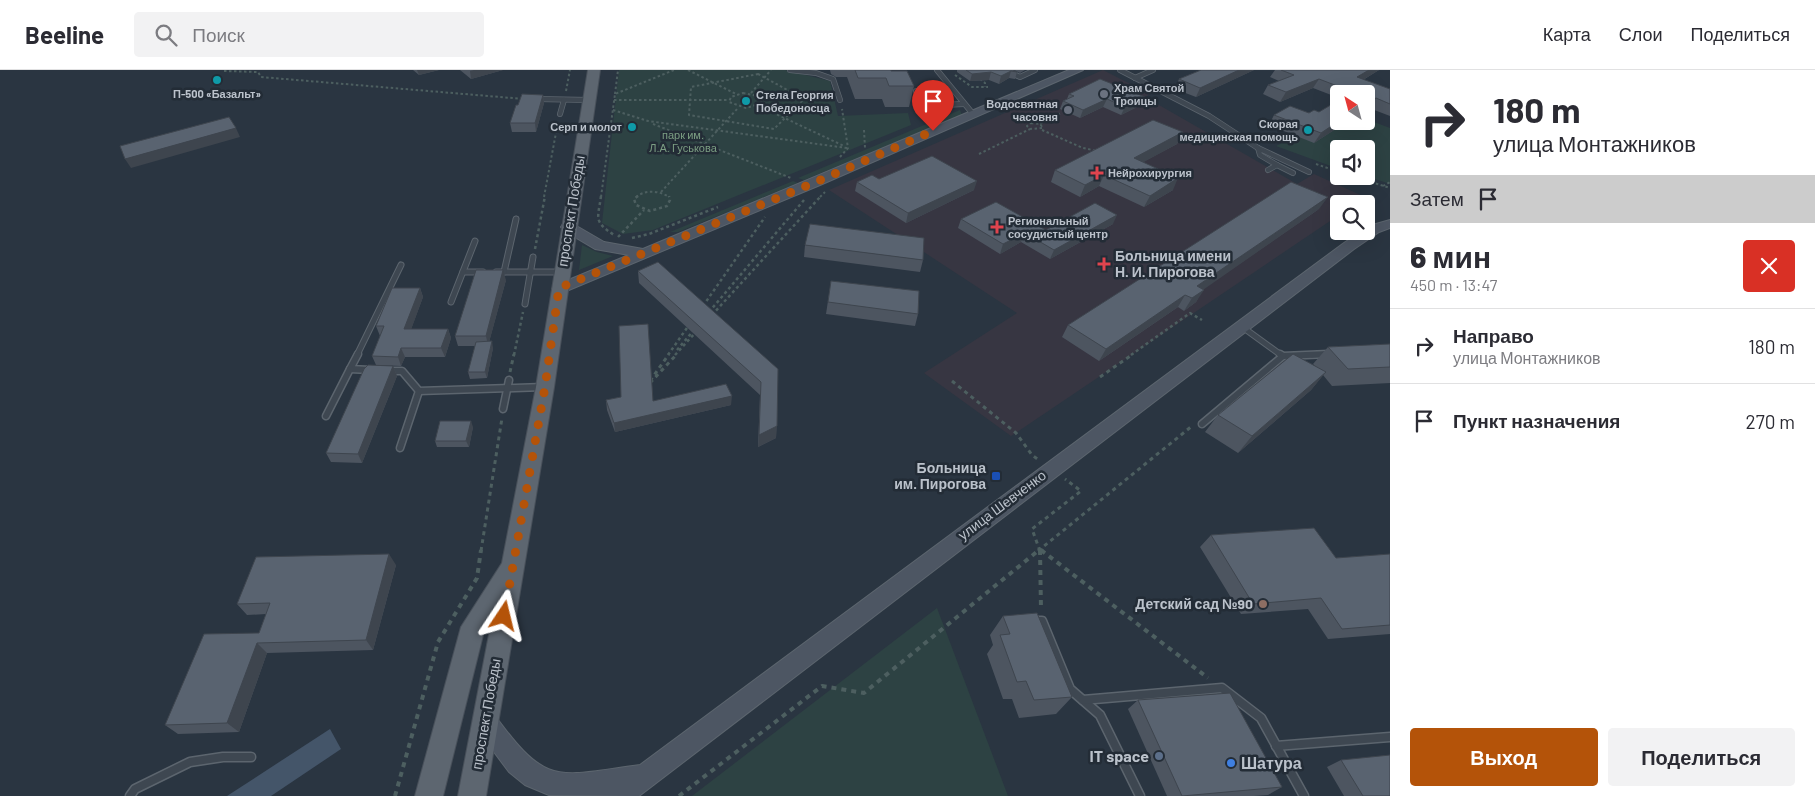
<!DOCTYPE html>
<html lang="ru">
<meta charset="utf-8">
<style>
:root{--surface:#fff;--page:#f2f2f3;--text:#2b2b33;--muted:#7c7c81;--line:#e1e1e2;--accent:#b45309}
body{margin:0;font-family:Barlow,sans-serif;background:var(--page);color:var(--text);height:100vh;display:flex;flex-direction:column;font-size:19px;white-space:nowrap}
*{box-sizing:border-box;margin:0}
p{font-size:16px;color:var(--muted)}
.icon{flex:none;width:28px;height:28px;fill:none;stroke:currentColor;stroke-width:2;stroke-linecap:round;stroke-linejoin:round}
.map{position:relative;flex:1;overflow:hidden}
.sheet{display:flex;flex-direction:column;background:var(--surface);width:425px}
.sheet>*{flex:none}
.top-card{background:#fff;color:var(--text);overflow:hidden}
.needle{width:32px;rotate:324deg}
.fabs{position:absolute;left:1330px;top:15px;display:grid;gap:10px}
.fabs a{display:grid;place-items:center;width:45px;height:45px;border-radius:5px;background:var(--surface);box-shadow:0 5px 20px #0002;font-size:25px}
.pin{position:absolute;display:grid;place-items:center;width:42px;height:42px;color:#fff;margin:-51px -21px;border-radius:50% 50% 50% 0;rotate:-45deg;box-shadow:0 0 5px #0007}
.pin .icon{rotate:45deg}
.me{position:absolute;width:55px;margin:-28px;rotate:10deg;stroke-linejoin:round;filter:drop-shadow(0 0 4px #0008)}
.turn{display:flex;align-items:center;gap:18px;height:105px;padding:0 20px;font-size:22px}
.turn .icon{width:65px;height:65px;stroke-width:2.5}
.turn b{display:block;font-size:35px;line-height:42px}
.then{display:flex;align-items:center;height:48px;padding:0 20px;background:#0003;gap:10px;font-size:19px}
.round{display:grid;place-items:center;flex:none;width:52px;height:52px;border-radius:5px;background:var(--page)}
.headline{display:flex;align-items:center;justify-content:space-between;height:85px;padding:0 20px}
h1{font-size:30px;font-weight:800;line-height:38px}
.button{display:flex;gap:10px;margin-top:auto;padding:10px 20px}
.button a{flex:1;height:58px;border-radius:5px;background:var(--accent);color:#fff;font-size:20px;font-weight:800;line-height:58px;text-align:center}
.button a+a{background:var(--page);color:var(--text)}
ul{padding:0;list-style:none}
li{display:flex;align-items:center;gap:15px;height:75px;padding:0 20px;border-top:1px solid var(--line)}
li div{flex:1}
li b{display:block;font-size:19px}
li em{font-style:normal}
header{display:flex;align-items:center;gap:30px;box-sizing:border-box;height:70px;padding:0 25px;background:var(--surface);border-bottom:1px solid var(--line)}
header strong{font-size:24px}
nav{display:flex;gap:28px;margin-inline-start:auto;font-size:18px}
.search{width:350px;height:45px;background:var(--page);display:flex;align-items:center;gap:12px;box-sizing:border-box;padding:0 18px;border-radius:5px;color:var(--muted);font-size:19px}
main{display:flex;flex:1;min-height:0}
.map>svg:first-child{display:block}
.medical{fill:#373642}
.green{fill:#2d4243}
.water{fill:#445569}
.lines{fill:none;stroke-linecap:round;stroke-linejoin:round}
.service-far3-casing{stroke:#5c656e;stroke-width:6}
.service-far2-casing{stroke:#5c656e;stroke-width:7}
.service-far1-casing{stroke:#5c656e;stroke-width:9}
.service-casing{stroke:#5c656e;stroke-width:11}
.secondary-casing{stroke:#5c656e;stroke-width:2}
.primary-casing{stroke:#48505a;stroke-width:2}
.path-far3{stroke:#4d5f60;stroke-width:2;stroke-dasharray:2.5 2.5;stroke-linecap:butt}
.path-far2{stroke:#4d5f60;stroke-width:2.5;stroke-dasharray:3 3;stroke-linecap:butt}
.path-far1{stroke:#4d5f60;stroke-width:3;stroke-dasharray:4 4;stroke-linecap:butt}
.path{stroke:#4d5f60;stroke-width:4;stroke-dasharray:5 5;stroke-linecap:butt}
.service-far3{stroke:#3e4751;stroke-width:4.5}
.service-far2{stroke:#3e4751;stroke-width:5}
.service-far1{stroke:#3e4751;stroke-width:6}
.service{stroke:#3e4751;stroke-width:8}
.secondary{fill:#4d5663;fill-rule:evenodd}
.primary{fill:#5d6670;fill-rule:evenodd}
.wall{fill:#4d5560}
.shaded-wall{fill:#3e454e}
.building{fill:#596370;stroke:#3e454e}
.route{stroke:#b45309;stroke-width:9;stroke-dasharray:0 16.2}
.culture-dot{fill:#0f9aa8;stroke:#232c36;stroke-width:2}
.worship-dot{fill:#6b7280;stroke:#232c36;stroke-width:2}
.health-dot{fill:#e0444e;stroke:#232c36;stroke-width:2}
.transit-dot{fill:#1a4fb4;stroke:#232c36;stroke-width:2}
.education-dot{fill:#8d6e63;stroke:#232c36;stroke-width:2}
.service-dot{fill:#5c6f8a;stroke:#232c36;stroke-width:2}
.shop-dot{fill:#3f7fe0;stroke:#232c36;stroke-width:2}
.labels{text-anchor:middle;stroke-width:5;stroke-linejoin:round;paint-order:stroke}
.far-poi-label{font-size:11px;font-weight:bold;fill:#bbc2cb;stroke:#232c36;text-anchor:start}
.far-park-label{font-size:11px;fill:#7c9e83;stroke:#232c36}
.street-label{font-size:14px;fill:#bbc2cb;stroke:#232c36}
.poi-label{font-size:14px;font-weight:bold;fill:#bbc2cb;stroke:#232c36;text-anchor:end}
.near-poi-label{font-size:16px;font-weight:bold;fill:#bbc2cb;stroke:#232c36;text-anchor:end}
</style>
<header>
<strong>Beeline</strong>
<div class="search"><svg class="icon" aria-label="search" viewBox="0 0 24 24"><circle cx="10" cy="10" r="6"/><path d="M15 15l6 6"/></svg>Поиск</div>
<nav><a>Карта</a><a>Слои</a><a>Поделиться</a></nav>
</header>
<main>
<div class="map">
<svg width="1390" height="726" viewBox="0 0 1390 726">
<rect width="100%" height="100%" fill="#2a3541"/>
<polygon class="medical" points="1103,0 1150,24 1145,27 1297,114 1314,104 1365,127 1356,134 1339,134 1339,145 1011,366 924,303 1017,243 829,120"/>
<g class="green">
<polygon points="619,0 785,0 830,11 838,46 908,43 911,55 653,160 623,164 602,153"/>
<polygon points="960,40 962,45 804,110 798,108"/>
<polygon points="1366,49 1390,58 1390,114 1366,106 1366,79 1339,79 1339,99 1276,76 1297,66 1314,72 1348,51 1366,51"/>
<polygon points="793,111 798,113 678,162 670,162"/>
<polygon points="582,175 597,182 613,186 579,200"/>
<polygon points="937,538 1008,726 692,726"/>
</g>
<polygon class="water" points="330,659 341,679 271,726 227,726"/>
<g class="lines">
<defs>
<g id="service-far3">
<polyline points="790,0 816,3 833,9 840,30"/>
<polyline points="937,0 973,44"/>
<polyline points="1005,0 1020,7 1035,0"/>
<polyline points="1120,0 1209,46 1258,78 1309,102"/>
<polyline points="1135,8 1153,0"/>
<polyline points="916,21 922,36 964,34"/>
<polyline points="537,29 589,30"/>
<polyline points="560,44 564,30"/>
<polyline points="1258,78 1260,85 1277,95 1268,100"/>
<polyline points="1277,95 1293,103"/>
</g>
<g id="service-far2">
<polyline points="463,202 483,202"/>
<polyline points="496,202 562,202"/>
<polyline points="504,202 516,149"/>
<polyline points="451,232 475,171"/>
<polyline points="525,234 533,187"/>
<polyline points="1241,256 1281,285"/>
<polyline points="357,285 401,195"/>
<polyline points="1312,285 1329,284"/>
</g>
<g id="service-far1">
<polyline points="358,284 350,299 370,300"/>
<polyline points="1280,284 1283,286 1329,284"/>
<polyline points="388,301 402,301 419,321 544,317"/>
<polyline points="503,339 509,310"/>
<polyline points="326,346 350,299"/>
<polyline points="1202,354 1283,286"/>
<polyline points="400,378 419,321"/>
</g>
<g id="service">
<polyline points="1032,551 1042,551 1070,619 1100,645 1140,726"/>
<polyline points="1083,630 1222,618 1261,648 1304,726"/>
<polyline points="1276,676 1390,667"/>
<polyline points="130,726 135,719 190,692 223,687 251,687"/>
</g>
<g id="secondary">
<polygon points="1069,0 1083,0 820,115 564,222 554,222 552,219 554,216 629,185 595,179 563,160 561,157 563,154 573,154 604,172 643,179"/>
<path d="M1390,150V158L1379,162L1354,179L639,726L549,725L525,715L509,702L477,659L473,651L477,643L485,639L493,643C547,718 556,706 640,695L1344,173L1362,161H1366L1369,156Z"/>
</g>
<polygon id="primary" points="588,0 600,0 554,317 486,726 458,726 492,549 484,561 443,726 415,726 461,557 502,493 536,317"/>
</defs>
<use href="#service-far3" class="service-far3-casing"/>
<use href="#service-far2" class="service-far2-casing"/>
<use href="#service-far1" class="service-far1-casing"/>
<use href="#service" class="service-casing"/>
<use href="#secondary" class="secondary-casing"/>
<use href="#primary" class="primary-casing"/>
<g class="path-far3">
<polyline points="688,0 736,24"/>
<polyline points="224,1 258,2 261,7 524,29"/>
<polygon points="758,4 804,29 774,59 689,45 691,17"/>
<polyline points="955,5 972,17 988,17"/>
<polyline points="980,9 985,13 985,17"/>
<polyline points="566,21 570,0"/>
<polygon points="743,23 758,26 762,33 746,38 729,32 731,27"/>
<polyline points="751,23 771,0"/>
<polyline points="615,24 618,0"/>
<polyline points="762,29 831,30"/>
<polyline points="614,30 729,30"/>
<polyline points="759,36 844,76"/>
<polyline points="613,40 648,51 847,78"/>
<polygon points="1031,53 1040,54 1043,58 1030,59 1027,56"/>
<polyline points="653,54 791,108"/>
<polyline points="1040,54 1061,43"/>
<polyline points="864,60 865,78"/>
<polyline points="1042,60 1083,78 1097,81"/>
<polyline points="979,84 1030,59"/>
<polyline points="840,87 848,78 842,39"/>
<polyline points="1316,94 1339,102"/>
<polyline points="1352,106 1390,118"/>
<polyline points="1383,116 1390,112"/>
<polyline points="661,122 738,38"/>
<polyline points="544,127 558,52"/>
<polyline points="601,127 615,24 674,0"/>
<path d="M636,127C646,119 660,121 669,127"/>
<polyline points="820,127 825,122"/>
</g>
<g class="path-far2">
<path d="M601,126C598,149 593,151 614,165"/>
<polyline points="638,126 634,129 636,135 650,141 667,136 670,130 669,126"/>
<polyline points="618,167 644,140"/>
<polyline points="632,168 649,164 718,137"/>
<polyline points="535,179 545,126"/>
<polyline points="703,236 765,147"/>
<polyline points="709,242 804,130"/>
<polyline points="712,245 821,126"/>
<polyline points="677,280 694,260"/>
<polyline points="514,285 523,242"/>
<polyline points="668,285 689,255"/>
<polyline points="675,285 696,262"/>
<polyline points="1131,285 1190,243 1202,250"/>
</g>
<g class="path-far1">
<polyline points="510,302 514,284"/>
<polyline points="1100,307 1133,284"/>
<polyline points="650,311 669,284"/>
<polyline points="952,311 1016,363 1032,385 1040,391"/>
<polyline points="650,313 677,284"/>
<polyline points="1040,479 1043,481"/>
<polyline points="481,481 502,348"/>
<polyline points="1038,481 1192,356"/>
<polyline points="1040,481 1032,459 1081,421 1065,409"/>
</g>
<g class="path">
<polyline points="1040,480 1041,539"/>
<polyline points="1041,480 1208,608"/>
<polyline points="395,726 438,572 477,508 481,480"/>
<polyline points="679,726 822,616 864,623 1039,480"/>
</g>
<use href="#service-far3" class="service-far3"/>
<use href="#service-far2" class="service-far2"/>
<use href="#service-far1" class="service-far1"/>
<use href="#service" class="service"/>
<use href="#secondary" class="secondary"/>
<use href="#primary" class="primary"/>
</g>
<g class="wall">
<polygon points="413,0 439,0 419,5"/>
<polygon points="460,0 503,0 471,9"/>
<polygon points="830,0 891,0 891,1 914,16 909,37 885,37 882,29 855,29 847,7 836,7 831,4"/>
<polygon points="957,0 1013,0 1017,2 1015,9 1009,8 999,14 989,10 970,11 957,2"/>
<polygon points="1014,0 1025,0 1020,3"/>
<polygon points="1201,0 1254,0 1196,27 1175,19 1179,9"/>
<polygon points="1275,0 1379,0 1363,10 1390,19 1390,46 1369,38 1366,39 1366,24 1339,24 1339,28 1313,18 1280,32 1263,24 1268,15 1279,11 1270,7"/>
<polygon points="1100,9 1141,35 1121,45 1103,37 1080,48 1060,39 1063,31 1067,29 1069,24"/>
<polygon points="543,25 544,33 536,62 512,62 510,53 518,35"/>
<polygon points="1319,42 1339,51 1348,51 1314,73 1269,55 1274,45"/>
<polygon points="1183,62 1177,74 1143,92 1173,120 1144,137 1099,116 1080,127 1051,112 1055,100"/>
<polygon points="879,109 974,120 906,153 855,121 857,112"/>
<polygon points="1319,139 1203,219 1196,232 1184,241 1178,237 1099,291 1062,267 1068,255"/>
<polygon points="961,149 1046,160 1113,154 1050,189 1021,172 1000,184 958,158"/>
<polygon points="805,175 923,190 920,202 804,187"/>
<polygon points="638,201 778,299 776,368 758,377 760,325 639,213"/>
<polygon points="506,210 489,272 493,278 487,308 470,309 468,302 475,276 458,276 455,266"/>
<polygon points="831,211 918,244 915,256 826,244"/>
<polygon points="420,218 423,227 411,259 448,259 451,268 445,287 405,287 401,296 376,295 372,286 380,266 376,256"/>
<polygon points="1390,274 1390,313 1332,316 1323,305 1311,320 1238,383 1205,362 1218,345 1316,297 1313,294 1328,277"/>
<polygon points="393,296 397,306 362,393 331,392 326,383"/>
<polygon points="621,327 653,331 731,335 615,362 607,340 606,330"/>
<polygon points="473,357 469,377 437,377 435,371"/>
<polygon points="1211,465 1336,488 1390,484 1390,564 1328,569 1308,539 1241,544 1200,477"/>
<polygon points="396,495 373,580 267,583 239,662 178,664 165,655 259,563 266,544 247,545 237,534"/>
<polygon points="1003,546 1072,627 1056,644 1019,648 1012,629 1003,629 987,584 993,575 990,565"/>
<polygon points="1138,630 1282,717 1268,725 1254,726 1167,726 1128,639"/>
<polygon points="1341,690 1390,726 1344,726 1327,697"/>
</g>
<g class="shaded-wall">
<polygon points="417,0 439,0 419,5"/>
<polygon points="474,0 503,0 471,9 470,1"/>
<polygon points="1239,0 1254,0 1196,27 1200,18"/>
<polygon points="1369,0 1379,0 1351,17 1357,7"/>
<polygon points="1011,1 1009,8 999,14 1001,6"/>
<polygon points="991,2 989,10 970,11 972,4"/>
<polygon points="1319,9 1313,18 1280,32 1286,22"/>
<polygon points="543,25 544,33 536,62 535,53"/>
<polygon points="1145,27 1141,35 1121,45 1125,37"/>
<polygon points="1376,28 1369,38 1366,39 1366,34"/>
<polygon points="1107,29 1103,37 1080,48 1083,40"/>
<polygon points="1339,51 1348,51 1314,73 1321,63"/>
<polygon points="236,58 240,67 131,98 125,89"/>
<polygon points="1183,62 1177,74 1129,100 1134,88"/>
<polygon points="1104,105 1099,116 1080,127 1085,115"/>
<polygon points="1178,108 1173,120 1144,137 1150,126"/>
<polygon points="977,111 974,120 906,153 908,143"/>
<polygon points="1328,127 1319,139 1190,229 1197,216"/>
<polygon points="1117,145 1113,154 1050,189 1054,180"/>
<polygon points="1025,163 1021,172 1000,184 1003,174"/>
<polygon points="503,200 506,210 488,276 486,266"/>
<polygon points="420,218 423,227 408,268 404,259"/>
<polygon points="1204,220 1196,232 1184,241 1192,228"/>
<polygon points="1185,225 1178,237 1099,291 1106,279"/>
<polygon points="448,259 451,268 445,287 441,278"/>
<polygon points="492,271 493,278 487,308 485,302"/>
<polygon points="401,278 405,287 401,296 398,287"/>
<polygon points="393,296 397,306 362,393 358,384"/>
<polygon points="1326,302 1311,320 1238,383 1252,366"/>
<polygon points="732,326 731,335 615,362 614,353"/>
<polygon points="471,351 473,357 469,377 466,371"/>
<polygon points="777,356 776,368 758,377 759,365"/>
<polygon points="389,484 396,495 373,580 366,570"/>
<polygon points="257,573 267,583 239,662 227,653"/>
</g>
<g class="building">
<polygon points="855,0 891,0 891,1 907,1 914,16 889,16 886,8 858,8"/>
<polygon points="966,0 1013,0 1017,2 1011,1 1001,6 991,2 972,4"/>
<polygon points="1201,0 1239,0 1200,18 1179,9"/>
<polygon points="1281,0 1369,0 1357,7 1390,19 1390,34 1376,28 1366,34 1366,24 1350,24 1353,22 1319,9 1286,22 1268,15 1294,5"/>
<polygon points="1100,9 1145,27 1125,37 1107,29 1083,40 1063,31 1074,26 1069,24"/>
<polygon points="522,24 543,25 535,53 510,53 516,35 518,35"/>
<polygon points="1339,30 1339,51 1321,63 1274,45 1290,36 1309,43 1314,40 1319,42"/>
<polygon points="229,47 236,58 125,89 120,76"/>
<polygon points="1153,50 1183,62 1134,88 1178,108 1150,126 1104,105 1085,115 1055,100"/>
<polygon points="932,86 977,111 908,143 857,112 872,105 879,109"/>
<polygon points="1291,112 1328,127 1197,216 1204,220 1192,228 1185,225 1106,279 1068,255"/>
<polygon points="996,132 1046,160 1095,133 1117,145 1054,180 1025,163 1003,174 961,149"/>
<polygon points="810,154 924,168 923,190 805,175"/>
<polygon points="658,192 778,299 777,356 759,365 761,312 638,201"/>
<polygon points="476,200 503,200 486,266 455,266"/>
<polygon points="831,211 919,221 918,244 828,232"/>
<polygon points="392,218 420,218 404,259 448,259 441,278 401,278 398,287 372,286 384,256 376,256"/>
<polygon points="648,254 653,331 726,314 732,326 614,353 606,330 621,327 619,256"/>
<polygon points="492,271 485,302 468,302 476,272"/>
<polygon points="1390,274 1390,297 1348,299 1328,277"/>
<polygon points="1293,284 1326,302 1252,366 1218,345"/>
<polygon points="368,295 393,296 358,384 326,383 364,299"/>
<polygon points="440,351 471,351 466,371 435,371"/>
<polygon points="1314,458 1336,488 1390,484 1390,555 1342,559 1321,528 1253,534 1211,465"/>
<polygon points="389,484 366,570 257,573 227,653 165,655 204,564 259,563 270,533 237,534 256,487"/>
<polygon points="1037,543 1072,627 1034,630 1026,611 1017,612 1000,565 1010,564 1003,546"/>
<polygon points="1230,623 1282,717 1182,726 1138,630"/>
<polygon points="1390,685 1390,726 1363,726 1341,690"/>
</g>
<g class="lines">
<polyline class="route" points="504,546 545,317 559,218 816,112 933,61"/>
</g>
<g class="culture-dot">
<circle cx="217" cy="10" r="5"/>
<circle cx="746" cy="31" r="5"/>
<circle cx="632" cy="57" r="5"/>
<circle cx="1308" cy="60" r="5"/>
</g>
<g class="worship-dot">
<circle cx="1104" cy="24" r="5"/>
<circle cx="1068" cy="40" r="5"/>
</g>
<g class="health-dot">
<path d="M1094.5 95.5h5v5h5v5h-5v5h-5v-5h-5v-5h5z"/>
<path d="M994.5 149.5h5v5h5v5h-5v5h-5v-5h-5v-5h5z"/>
<path d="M1101.5 186.5h5v5h5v5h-5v5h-5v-5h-5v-5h5z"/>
</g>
<rect class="transit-dot" x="991" y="401" width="10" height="10" rx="2.5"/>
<circle class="education-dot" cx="1263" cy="534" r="5"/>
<circle class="service-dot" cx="1159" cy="686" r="5"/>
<circle class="shop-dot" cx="1231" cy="693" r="5"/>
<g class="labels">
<g class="far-poi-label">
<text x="1114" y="22">Храм Святой<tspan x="1114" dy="13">Троицы</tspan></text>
<text x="217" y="28" text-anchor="middle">П-500 «Базальт»</text>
<text x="756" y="29">Стела Георгия<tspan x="756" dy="13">Победоносца</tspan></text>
<text x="1058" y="38" text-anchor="end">Водосвятная<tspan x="1058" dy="13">часовня</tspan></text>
<text x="1298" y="58" text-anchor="end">Скорая<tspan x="1298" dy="13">медицинская помощь</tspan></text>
<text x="622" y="61" text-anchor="end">Серп и молот</text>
<text x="1108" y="107">Нейрохирургия</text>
<text x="1008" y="155">Региональный<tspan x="1008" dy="13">сосудистый центр</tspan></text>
</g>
<g class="far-park-label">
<text x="683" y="69">парк им.<tspan x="683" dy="13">Л.А. Гуськова</tspan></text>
</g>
<g class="street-label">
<text transform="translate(571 141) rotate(-81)" y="5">проспект Победы</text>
<text transform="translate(1002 435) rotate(-37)" y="5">улица Шевченко</text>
<text transform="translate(486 644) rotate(-80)" y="5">проспект Победы</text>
</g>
<g class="poi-label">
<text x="1115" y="191" text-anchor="start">Больница имени<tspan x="1115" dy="16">Н. И. Пирогова</tspan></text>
<text x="986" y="403">Больница<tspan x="986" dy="16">им. Пирогова</tspan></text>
<text x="1253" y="539">Детский сад №90</text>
</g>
<g class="near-poi-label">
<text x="1149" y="692">IT space</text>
<text x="1241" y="699" text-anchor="start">Шатура</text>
</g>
</g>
</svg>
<div class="fabs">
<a><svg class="needle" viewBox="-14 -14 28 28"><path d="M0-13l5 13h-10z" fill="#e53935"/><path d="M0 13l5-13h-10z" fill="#7c7c81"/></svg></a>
<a><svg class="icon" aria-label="sound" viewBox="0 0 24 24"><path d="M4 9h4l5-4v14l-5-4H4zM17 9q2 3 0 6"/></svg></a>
<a><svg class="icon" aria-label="search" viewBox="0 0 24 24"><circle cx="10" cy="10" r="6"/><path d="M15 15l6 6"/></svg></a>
</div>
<div class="pin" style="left:933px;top:61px;background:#d93025"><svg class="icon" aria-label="arrive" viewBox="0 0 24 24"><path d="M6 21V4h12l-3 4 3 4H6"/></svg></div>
<svg class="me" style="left:504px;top:546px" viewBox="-20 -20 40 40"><path d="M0-17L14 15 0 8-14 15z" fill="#b45309" stroke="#fff" stroke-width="4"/></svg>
</div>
<section class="sheet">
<div class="top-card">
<div class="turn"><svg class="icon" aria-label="right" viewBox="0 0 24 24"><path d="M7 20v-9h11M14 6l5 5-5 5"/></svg><div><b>180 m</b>улица Монтажников</div></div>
<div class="then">Затем<svg class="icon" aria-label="arrive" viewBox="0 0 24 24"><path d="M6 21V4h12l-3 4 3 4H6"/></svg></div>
</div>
<div class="headline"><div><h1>6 мин</h1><p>450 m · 13:47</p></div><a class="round" style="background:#d93025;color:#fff"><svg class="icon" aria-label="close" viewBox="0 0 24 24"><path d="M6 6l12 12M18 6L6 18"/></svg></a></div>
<ul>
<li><svg class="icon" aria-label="right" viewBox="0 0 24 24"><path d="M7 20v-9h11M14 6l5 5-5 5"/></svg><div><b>Направо</b><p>улица Монтажников</p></div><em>180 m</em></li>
<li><svg class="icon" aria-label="arrive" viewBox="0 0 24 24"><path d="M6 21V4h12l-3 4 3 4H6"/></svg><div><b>Пункт назначения</b></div><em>270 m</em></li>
</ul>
<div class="button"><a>Выход</a><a>Поделиться</a></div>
</section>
</main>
